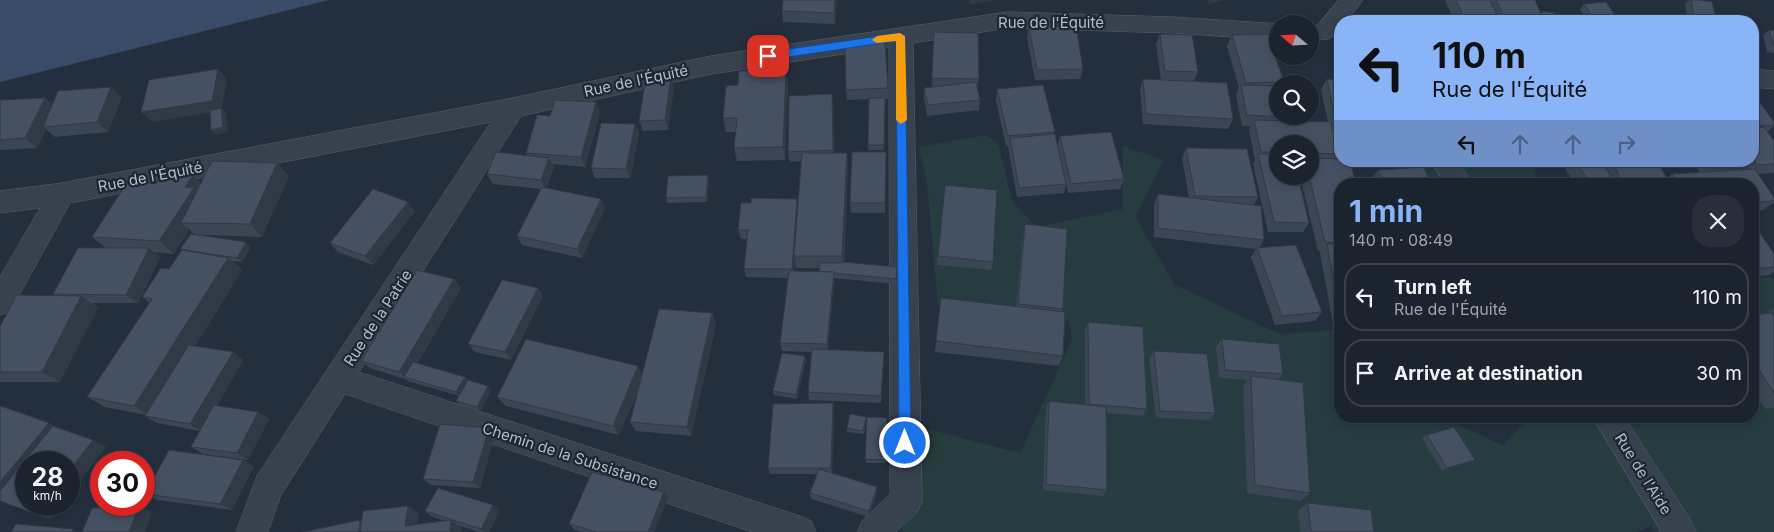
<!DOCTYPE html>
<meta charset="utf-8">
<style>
:root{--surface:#1b232e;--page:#282f3a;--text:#f1f3f6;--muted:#a0a4aa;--line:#39404a;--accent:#8ab4f8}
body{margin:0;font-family:Inter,sans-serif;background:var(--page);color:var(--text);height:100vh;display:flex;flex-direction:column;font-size:19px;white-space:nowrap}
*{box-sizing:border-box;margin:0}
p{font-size:16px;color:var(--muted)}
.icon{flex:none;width:28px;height:28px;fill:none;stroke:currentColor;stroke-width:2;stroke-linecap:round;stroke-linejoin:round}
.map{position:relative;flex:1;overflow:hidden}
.panel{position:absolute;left:1334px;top:178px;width:425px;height:245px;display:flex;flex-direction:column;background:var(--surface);border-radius:20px;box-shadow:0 2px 8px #0003,0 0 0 1px var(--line)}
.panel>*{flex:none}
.guide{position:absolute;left:1334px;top:15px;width:425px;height:152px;border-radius:20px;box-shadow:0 2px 8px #0003,0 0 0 1px var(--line);background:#8ab4f8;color:#111;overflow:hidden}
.needle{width:32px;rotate:289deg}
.controls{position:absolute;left:1269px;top:15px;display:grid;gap:10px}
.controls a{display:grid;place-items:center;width:50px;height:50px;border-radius:50%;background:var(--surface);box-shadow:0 2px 8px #0003,0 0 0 1px var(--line);font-size:25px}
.speed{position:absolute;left:15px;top:451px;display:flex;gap:10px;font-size:25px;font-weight:700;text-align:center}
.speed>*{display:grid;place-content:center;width:65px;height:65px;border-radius:50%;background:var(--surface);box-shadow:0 2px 8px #0003,0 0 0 1px var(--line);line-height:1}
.speed small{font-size:12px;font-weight:400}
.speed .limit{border:8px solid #d22;background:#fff;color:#111}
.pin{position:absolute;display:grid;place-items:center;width:42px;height:42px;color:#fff;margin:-21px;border-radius:10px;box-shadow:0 2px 8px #0006}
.me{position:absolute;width:55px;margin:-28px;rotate:0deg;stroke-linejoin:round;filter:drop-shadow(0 0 4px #0008)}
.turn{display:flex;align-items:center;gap:18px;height:105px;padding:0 15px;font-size:22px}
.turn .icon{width:65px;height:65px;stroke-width:2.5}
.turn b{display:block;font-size:35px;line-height:42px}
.lanes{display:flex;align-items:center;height:48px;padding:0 15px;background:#0003;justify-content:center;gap:25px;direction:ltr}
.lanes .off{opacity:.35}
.round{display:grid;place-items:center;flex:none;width:52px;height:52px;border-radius:20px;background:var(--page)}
.head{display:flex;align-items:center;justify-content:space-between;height:85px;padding:0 15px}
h1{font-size:30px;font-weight:700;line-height:38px;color:var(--accent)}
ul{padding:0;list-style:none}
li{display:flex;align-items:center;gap:15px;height:68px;margin:0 10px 8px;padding:0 5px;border:2px solid var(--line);border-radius:20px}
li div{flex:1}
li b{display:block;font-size:19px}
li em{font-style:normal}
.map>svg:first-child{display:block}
.green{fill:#263c3f}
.water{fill:#394c67}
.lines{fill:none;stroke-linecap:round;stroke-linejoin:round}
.minor-casing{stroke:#565f6c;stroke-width:1}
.minor{fill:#38414e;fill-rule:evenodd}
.wall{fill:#3b4654;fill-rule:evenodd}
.shaded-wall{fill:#303945}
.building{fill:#455162;stroke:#303945}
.route{fill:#1a73e8;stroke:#114b97}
.slow{fill:#f59e0b}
.labels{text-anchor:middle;stroke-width:4.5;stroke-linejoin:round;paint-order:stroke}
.street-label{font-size:15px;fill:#b4bcc9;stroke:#1d2633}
</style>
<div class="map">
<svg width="1774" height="532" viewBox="0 0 1774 532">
<rect width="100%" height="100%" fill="#242f3e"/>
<g class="green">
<polygon points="985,135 998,142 1012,201 1037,227 1123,209 1123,146 1164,160 1136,217 1174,284 1279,334 1340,330 1340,416 1440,416 1503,446 1531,416 1752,416 1753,282 1763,277 1774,278 1774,532 1657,532 1651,526 1636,532 902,532 923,428 1020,453 1072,339 1069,321 938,307 927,182 918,147"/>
<polygon points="1400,161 1533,161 1537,184 1425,184"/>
</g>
<polygon class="water" points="0,0 329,0 0,82"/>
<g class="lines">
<defs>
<g id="minor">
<path d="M1339,0H1363L1347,21H1340V29C1332,38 1328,42 1316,38L1312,32Z"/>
<polygon points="1008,12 1173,17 1282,24 1278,24 1278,40 1173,33 1008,28 913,43 922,501 917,512 896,532 857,532 862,521 890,494 889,47 711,74 521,116 359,372 800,516 811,521 816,532 752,532 345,394 281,495 268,532 236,532 257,476 491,122 70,203 10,312 0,315 0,277 40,208 0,213 0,191 62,183 513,98 711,56"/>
<polygon points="1752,69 1774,71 1774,89 1752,87"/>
<polygon points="1431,161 1458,161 1472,184 1445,184"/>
<polygon points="1592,416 1624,416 1691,521 1696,532 1662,532"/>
</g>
</defs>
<use href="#minor" class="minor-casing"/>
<use href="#minor" class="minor"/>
</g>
<g class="wall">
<polygon points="837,0 835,24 783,22 782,11"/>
<polygon points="1445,0 1535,0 1540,12 1557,21 1454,21"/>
<polygon points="1689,0 1700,0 1717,21 1667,21 1669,18 1688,20 1685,4"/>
<polygon points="1584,4 1619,21 1587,21 1580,10"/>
<polygon points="1029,27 1083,69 1080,79 1035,80 1027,38"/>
<polygon points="1769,30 1774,31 1774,53 1767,52 1763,35"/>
<polygon points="934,32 979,79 977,89 980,100 979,110 927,116 924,98 924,88 932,87"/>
<polygon points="1160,34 1198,72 1194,81 1233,119 1228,129 1143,124 1140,89 1143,79 1161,80 1156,44"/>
<polygon points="1232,35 1284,82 1283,84 1278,84 1278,92 1276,92 1282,117 1280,120 1328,122 1321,90 1327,79 1340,80 1340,143 1336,143 1339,154 1336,159 1340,184 1340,324 1333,324 1320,253 1321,251 1318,251 1300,176 1310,176 1310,144 1278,144 1278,176 1309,223 1303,232 1268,232 1253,164 1255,160 1249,130 1251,126 1242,126 1236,95 1239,88 1227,46"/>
<polygon points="788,84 785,160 737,161 734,148 736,132 726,132 723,118"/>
<polygon points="674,87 668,130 643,131 639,121"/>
<polygon points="888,88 888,99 885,99 884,150 868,150 869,99 847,100 846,90"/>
<polygon points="997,89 1055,132 1054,134 1057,146 1060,136 1124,179 1120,189 1068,193 1066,184 1064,193 1017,197 1008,146 1006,146 996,100"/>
<polygon points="1752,92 1774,122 1774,126 1767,132 1774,141 1774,173 1758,174 1774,198 1774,202 1763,210 1752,211 1752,184 1574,184 1561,161 1657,161 1667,178 1672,174 1699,172 1693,161 1752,161"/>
<path d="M832,94L834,153H847L848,167L844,262L897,267L896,284L834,278L828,350L884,352L881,403L809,400L808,392L812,352L782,351L780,343L788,278L746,277L744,269L747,239H741L738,230L798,203L801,161L790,162L788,152ZM795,260L796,268H819V272L794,271Z"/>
<polygon points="122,97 108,132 55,137 46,129 37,148 0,150 0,100 53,105"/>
<polygon points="596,102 600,112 585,167 553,164 554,168 546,188 605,208 582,258 522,245 517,236 541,189 493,184 487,174 527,156 526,153 550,116"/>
<polygon points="635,124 639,134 630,178 595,178 591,168"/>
<polygon points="1186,148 1258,197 1254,205 1264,240 1259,248 1322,312 1315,321 1275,325 1251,257 1256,249 1154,237 1154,204 1158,194 1189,198 1182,158"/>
<polygon points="886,152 885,213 851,213 850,203"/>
<polygon points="277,163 289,176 262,237 203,235 251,247 242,262 232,261 242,270 195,346 233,352 243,360 217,406 258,412 269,419 248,460 203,454 191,447 200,431 157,423 145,416 146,415 105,407 87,397 150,303 142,297 169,269 182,250 180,249 194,234 189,229 174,254 154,252 160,257 138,303 92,303 98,308 60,382 0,382 0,326 55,296 53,294 106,248 92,237 156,184 201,183"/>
<polygon points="1378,170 1431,184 1373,184 1371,179"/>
<polygon points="709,180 707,202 667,203 666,198"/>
<polygon points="945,185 993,262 991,270 937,265"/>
<polygon points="415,211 373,265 338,252 330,243"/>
<polygon points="1752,221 1774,254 1774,272 1769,275 1752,277"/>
<polygon points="1025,224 1063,309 1062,312 1063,356 1059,366 935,352 941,298 1016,307 1023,234"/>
<polygon points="454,279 461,288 417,364 465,377 468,381 488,386 492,390 480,411 460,405 456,401 460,396 408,381 405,379 370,368 361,361"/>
<polygon points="538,288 543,296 511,360 475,352 468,344"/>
<polygon points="1774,309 1774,408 1765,409 1752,390 1752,315 1769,313 1768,312"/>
<polygon points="712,313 716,324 691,436 636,431 630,422 639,388 619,435 506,406 497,397 642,374"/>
<polygon points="1088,322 1147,409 1143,416 1106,413 1107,490 1103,496 1043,490 1046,408 1049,401 1085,405 1085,330"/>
<polygon points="1222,339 1283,374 1278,380 1310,493 1301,501 1247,493 1243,386 1248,380 1219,378 1216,347"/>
<polygon points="1154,351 1215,413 1210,420 1156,418 1149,359"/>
<polygon points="805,356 806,361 797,399 774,395 773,391"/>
<polygon points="834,410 832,473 877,493 869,517 811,499 810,493 817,474 770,474 768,468"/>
<polygon points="887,418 886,463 866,463 865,459"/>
<polygon points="866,421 864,434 847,432 847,428"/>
<polygon points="495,434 480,488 431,485 423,479"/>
<polygon points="1427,435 1469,463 1442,471 1422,438"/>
<polygon points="243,460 254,466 232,510 158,500 145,494"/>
<polygon points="664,492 668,498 654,532 582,532 575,530 569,524"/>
<polygon points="1308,503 1374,532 1300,532 1298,511"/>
<polygon points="408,506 419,514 418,524 445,521 433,517 425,511 500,511 489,532 479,532 458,525 462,528 362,521"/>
</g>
<g class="shaded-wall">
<polygon points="835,0 837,0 835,24 834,13"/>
<polygon points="970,0 996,0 970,4"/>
<polygon points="1209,0 1225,0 1208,4"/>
<polygon points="218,69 227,79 222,108 226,113 228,132 216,135 211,130 221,111 152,122 141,112"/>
<polygon points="786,70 788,84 785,160 783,147"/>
<polygon points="671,77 674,87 668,130 665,120"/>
<polygon points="111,87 122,97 108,132 97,122"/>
<polygon points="832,94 833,104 834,160 833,150"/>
<polygon points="45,98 56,108 43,127 46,129 37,148 25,138"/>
<polygon points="596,102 600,112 585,167 581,157"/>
<polygon points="635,124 639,134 630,178 626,169"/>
<polygon points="847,153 848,167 843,268 842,256"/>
<polygon points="549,158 554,168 546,190 541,180"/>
<polygon points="277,163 289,176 262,237 250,224"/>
<polygon points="193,175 206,188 181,223 189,229 174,254 159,241 185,187"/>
<polygon points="708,175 709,180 707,202 706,197"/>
<polygon points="601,199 605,208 582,258 577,249"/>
<polygon points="797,199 799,208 794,256 795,260 793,278 792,269"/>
<polygon points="408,202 415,211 373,265 365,256"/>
<polygon points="246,242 251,247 242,262 237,258"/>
<polygon points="149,248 160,257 138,303 126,295"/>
<polygon points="228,258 242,270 151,416 134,406"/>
<polygon points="834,272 834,281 828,352 827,344"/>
<polygon points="454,279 461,288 408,378 406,378 399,372"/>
<polygon points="538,288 543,296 511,360 505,352"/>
<polygon points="81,296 98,308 60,382 42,372"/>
<polygon points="712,313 716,324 691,436 687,427"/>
<polygon points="233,352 243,360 202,431 190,424"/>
<polygon points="805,356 806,361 797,399 796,395"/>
<polygon points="638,366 643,377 619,435 613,426"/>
<polygon points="465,377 468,381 460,396 456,392"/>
<polygon points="488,386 492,390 480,411 477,407"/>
<polygon points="833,403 834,410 832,474 831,468"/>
<polygon points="258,412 269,419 248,460 237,453"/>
<polygon points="49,423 63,430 0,501 0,482"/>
<polygon points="489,428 495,434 480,488 473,482"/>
<polygon points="93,440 106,447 69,495 69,471"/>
<polygon points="243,460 254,466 232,510 220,504"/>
<polygon points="1475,460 1469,463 1442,471 1447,468"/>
<polygon points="877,487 877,493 869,517 869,511"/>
<polygon points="664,492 668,498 654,532 648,532"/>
<polygon points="42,505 61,505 50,520 35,514"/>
<polygon points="493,505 500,511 489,532 484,532 481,529"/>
<polygon points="139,506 152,512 145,532 129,532"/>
<polygon points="408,506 419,514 417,532 405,526"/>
<polygon points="360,520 369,526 369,532 359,532"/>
<polygon points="451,520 462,528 461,532 450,532"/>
<polygon points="73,529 80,532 72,532"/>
</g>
<g class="building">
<polygon points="783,0 835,0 834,13 782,11"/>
<polygon points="1456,0 1490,0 1498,17 1464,17"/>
<polygon points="1496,0 1535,0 1542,16 1504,16"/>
<polygon points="1691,0 1700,0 1712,2 1717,21 1695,21"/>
<polygon points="1606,2 1619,21 1596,21 1584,4"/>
<polygon points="1541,11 1555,13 1557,21 1544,21"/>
<polygon points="1669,18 1689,20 1690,21 1671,21"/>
<polygon points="1076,26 1083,69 1037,70 1029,27"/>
<polygon points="1769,30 1774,31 1774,47"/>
<polygon points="934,32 978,33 979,79 932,78"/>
<polygon points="1160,34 1192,35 1198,72 1165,71"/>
<polygon points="1268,34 1284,82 1246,83 1232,35"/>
<polygon points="885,42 888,88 846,90 845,43"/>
<polygon points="218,69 212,101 141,112 149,80"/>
<polygon points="786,70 783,147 734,148 737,118 723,118 726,86 738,85 739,71"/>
<polygon points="646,77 671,77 665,120 639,121"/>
<polygon points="1143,79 1227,83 1233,119 1146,114"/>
<polygon points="1327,79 1340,80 1340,133 1338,133"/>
<polygon points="976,82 980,100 928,105 924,88"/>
<polygon points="1043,85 1055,132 1008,136 997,89"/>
<polygon points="1241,85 1275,86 1278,97 1278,116 1282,117 1247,115"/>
<polygon points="111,87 97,122 43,127 58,91"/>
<polygon points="1752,92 1774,122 1774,125 1752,126"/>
<polygon points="832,94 833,150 788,152 789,96"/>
<polygon points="45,98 25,138 0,140 0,100"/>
<polygon points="869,98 885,98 884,145 868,145"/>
<polygon points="555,100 596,102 581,157 526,153 537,115 550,116"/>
<polygon points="221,108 223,127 211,130 210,111"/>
<polygon points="1254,120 1331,122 1339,154 1310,153 1310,144 1278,144 1278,152 1261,152"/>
<polygon points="601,123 635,124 626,169 591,168"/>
<polygon points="1764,127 1774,141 1774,164 1758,165 1752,158 1752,128"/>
<polygon points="1111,132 1124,179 1071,184 1060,136"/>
<polygon points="1055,134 1066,184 1019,188 1010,138"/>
<polygon points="1186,148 1247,149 1258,197 1195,196"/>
<polygon points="496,152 549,158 541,180 487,174"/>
<polygon points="852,152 886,152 885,203 850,203"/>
<polygon points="802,153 847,153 842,256 794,256"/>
<polygon points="1258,154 1278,154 1278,176 1298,176 1309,223 1274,222"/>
<polygon points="1310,158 1340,159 1340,161 1350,161 1356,184 1340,184 1340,243 1325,242 1309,176 1310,176"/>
<polygon points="212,161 277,163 250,224 181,223"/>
<polygon points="1576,161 1601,161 1615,182 1601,184 1590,184"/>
<polygon points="1611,161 1657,161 1668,180 1622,181"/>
<polygon points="1710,161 1745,161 1749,168 1715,169"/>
<polygon points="1424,167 1431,184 1384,184 1378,170"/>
<polygon points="1755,169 1774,198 1774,201 1752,202 1752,184 1678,184 1672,174"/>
<polygon points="164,172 193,175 185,187 194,188 159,241 92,237 128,181 156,184"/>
<polygon points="708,175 706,197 666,198 668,176"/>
<polygon points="1669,180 1671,184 1637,184"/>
<polygon points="945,185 997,190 993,262 938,256"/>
<polygon points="542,187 601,199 577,249 517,236"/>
<polygon points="373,189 408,202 365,256 330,243"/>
<polygon points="1158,194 1261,206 1264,240 1158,228"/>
<polygon points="751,198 797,199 792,269 744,269 748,230 738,230 741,203 751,203"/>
<polygon points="1752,221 1774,254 1774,267 1752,269"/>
<polygon points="1025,224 1067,229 1063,309 1018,304"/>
<polygon points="191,234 246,242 237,258 180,249"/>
<polygon points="1327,244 1340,244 1340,315"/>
<polygon points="1296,245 1322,312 1282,316 1257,248"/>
<polygon points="78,248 149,248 126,295 53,294"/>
<polygon points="182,250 228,258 134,406 87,397 152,299 142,297 161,268 169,269"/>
<polygon points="843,262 897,267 896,279 834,273 834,272 819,272 820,263 843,263"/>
<polygon points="417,270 454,279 399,372 361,361"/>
<polygon points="789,271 834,272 827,344 780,343"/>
<polygon points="502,280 538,288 505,352 468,344"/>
<polygon points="17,295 81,296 42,372 0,372 0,326"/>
<polygon points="941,298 1065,312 1063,356 936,341"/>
<polygon points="659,309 712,313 687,427 630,422"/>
<polygon points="1772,313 1774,317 1774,393 1752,359 1752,315"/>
<polygon points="1088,322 1143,327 1147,409 1089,404"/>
<polygon points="526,339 638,366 613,426 497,397"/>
<polygon points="1222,339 1279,344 1283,374 1225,370"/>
<polygon points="189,345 233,352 190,424 145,416"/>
<polygon points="812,349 884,352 881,396 808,392"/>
<polygon points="1154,351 1207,354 1215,413 1160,411"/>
<polygon points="782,353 805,356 796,395 773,391"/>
<polygon points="413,362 465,377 456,392 404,377"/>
<polygon points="1251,376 1303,383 1310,493 1255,485"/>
<polygon points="468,380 488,386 477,407 456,401"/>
<polygon points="1049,401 1106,407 1107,490 1046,484"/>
<polygon points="833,403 831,468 768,468 773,404"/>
<polygon points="214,405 258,412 237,453 191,447"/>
<polygon points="1,406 49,423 0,482 0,408"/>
<polygon points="850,414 866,417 863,431 847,428"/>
<polygon points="867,417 887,418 886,460 865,459"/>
<polygon points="440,424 489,428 473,482 423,479"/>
<polygon points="53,426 93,440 69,471 69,462 26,462 26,505 42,505 35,514 0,501 0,491"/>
<polygon points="1454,427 1475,460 1447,468 1427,435"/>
<polygon points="169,450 243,460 220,504 145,494"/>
<polygon points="819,469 877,487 869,511 810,493"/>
<polygon points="592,472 664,492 648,532 597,532 569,524"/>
<polygon points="438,488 493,505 481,529 425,511"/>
<polygon points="1308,503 1371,510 1374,532 1311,532"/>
<polygon points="139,506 129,532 82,532 92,508"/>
<polygon points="408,506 405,526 451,520 450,532 360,532 363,511"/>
<polygon points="360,520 359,532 303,532"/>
<polygon points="16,524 73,529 72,532 11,532"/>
</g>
<polygon class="route" points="900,33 905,36 911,443 909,447 905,449 900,447 899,443 896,41 768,60 763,56 768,52"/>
<polygon class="slow" points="900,33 905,36 907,120 901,124 896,120 896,41 877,43 872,40 877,36"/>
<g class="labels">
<g class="street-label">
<text x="1051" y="28">Rue de l'Équité</text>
<text transform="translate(636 81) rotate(-12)" y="5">Rue de l'Équité</text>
<text transform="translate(150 177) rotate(-11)" y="5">Rue de l'Équité</text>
<text transform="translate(378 318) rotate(-57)" y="5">Rue de la Patrie</text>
<text transform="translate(570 456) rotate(18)" y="5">Chemin de la Subsistance</text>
<text transform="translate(1643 474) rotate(58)" y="5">Rue de l'Aide</text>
</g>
</g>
</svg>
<div class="controls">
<a><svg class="needle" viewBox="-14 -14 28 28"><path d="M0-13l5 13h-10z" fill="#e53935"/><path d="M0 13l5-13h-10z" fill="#a0a4aa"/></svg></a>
<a><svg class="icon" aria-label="search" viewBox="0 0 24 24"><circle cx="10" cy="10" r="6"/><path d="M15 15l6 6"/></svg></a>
<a><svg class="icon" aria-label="layers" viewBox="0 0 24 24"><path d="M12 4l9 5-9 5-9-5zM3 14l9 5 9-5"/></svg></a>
</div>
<div class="speed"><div>28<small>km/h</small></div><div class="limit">30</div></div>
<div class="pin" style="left:768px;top:56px;background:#d93025"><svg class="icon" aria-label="arrive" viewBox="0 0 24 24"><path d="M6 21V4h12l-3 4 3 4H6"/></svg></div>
<svg class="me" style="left:905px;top:443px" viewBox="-20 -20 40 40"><circle r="17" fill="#1a73e8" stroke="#fff" stroke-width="3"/><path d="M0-11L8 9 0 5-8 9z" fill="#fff"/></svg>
<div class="guide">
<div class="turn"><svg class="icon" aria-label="left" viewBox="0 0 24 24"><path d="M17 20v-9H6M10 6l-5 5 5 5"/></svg><div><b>110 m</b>Rue de l'Équité</div></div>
<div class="lanes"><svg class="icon" aria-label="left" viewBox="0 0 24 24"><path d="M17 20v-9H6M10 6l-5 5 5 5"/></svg><svg class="icon off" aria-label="ahead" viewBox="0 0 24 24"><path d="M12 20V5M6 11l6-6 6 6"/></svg><svg class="icon off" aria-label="ahead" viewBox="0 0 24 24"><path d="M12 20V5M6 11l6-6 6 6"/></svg><svg class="icon off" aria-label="right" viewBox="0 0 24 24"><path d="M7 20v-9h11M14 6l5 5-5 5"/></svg></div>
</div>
<section class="panel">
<div class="head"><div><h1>1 min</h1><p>140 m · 08:49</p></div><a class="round"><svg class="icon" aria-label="close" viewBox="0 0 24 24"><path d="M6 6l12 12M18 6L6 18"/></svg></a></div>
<ul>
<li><svg class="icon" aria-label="left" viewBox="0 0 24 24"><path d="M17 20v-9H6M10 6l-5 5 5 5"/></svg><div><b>Turn left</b><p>Rue de l'Équité</p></div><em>110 m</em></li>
<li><svg class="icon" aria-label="arrive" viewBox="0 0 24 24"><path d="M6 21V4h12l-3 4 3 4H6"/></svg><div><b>Arrive at destination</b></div><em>30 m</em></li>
</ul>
</section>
</div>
